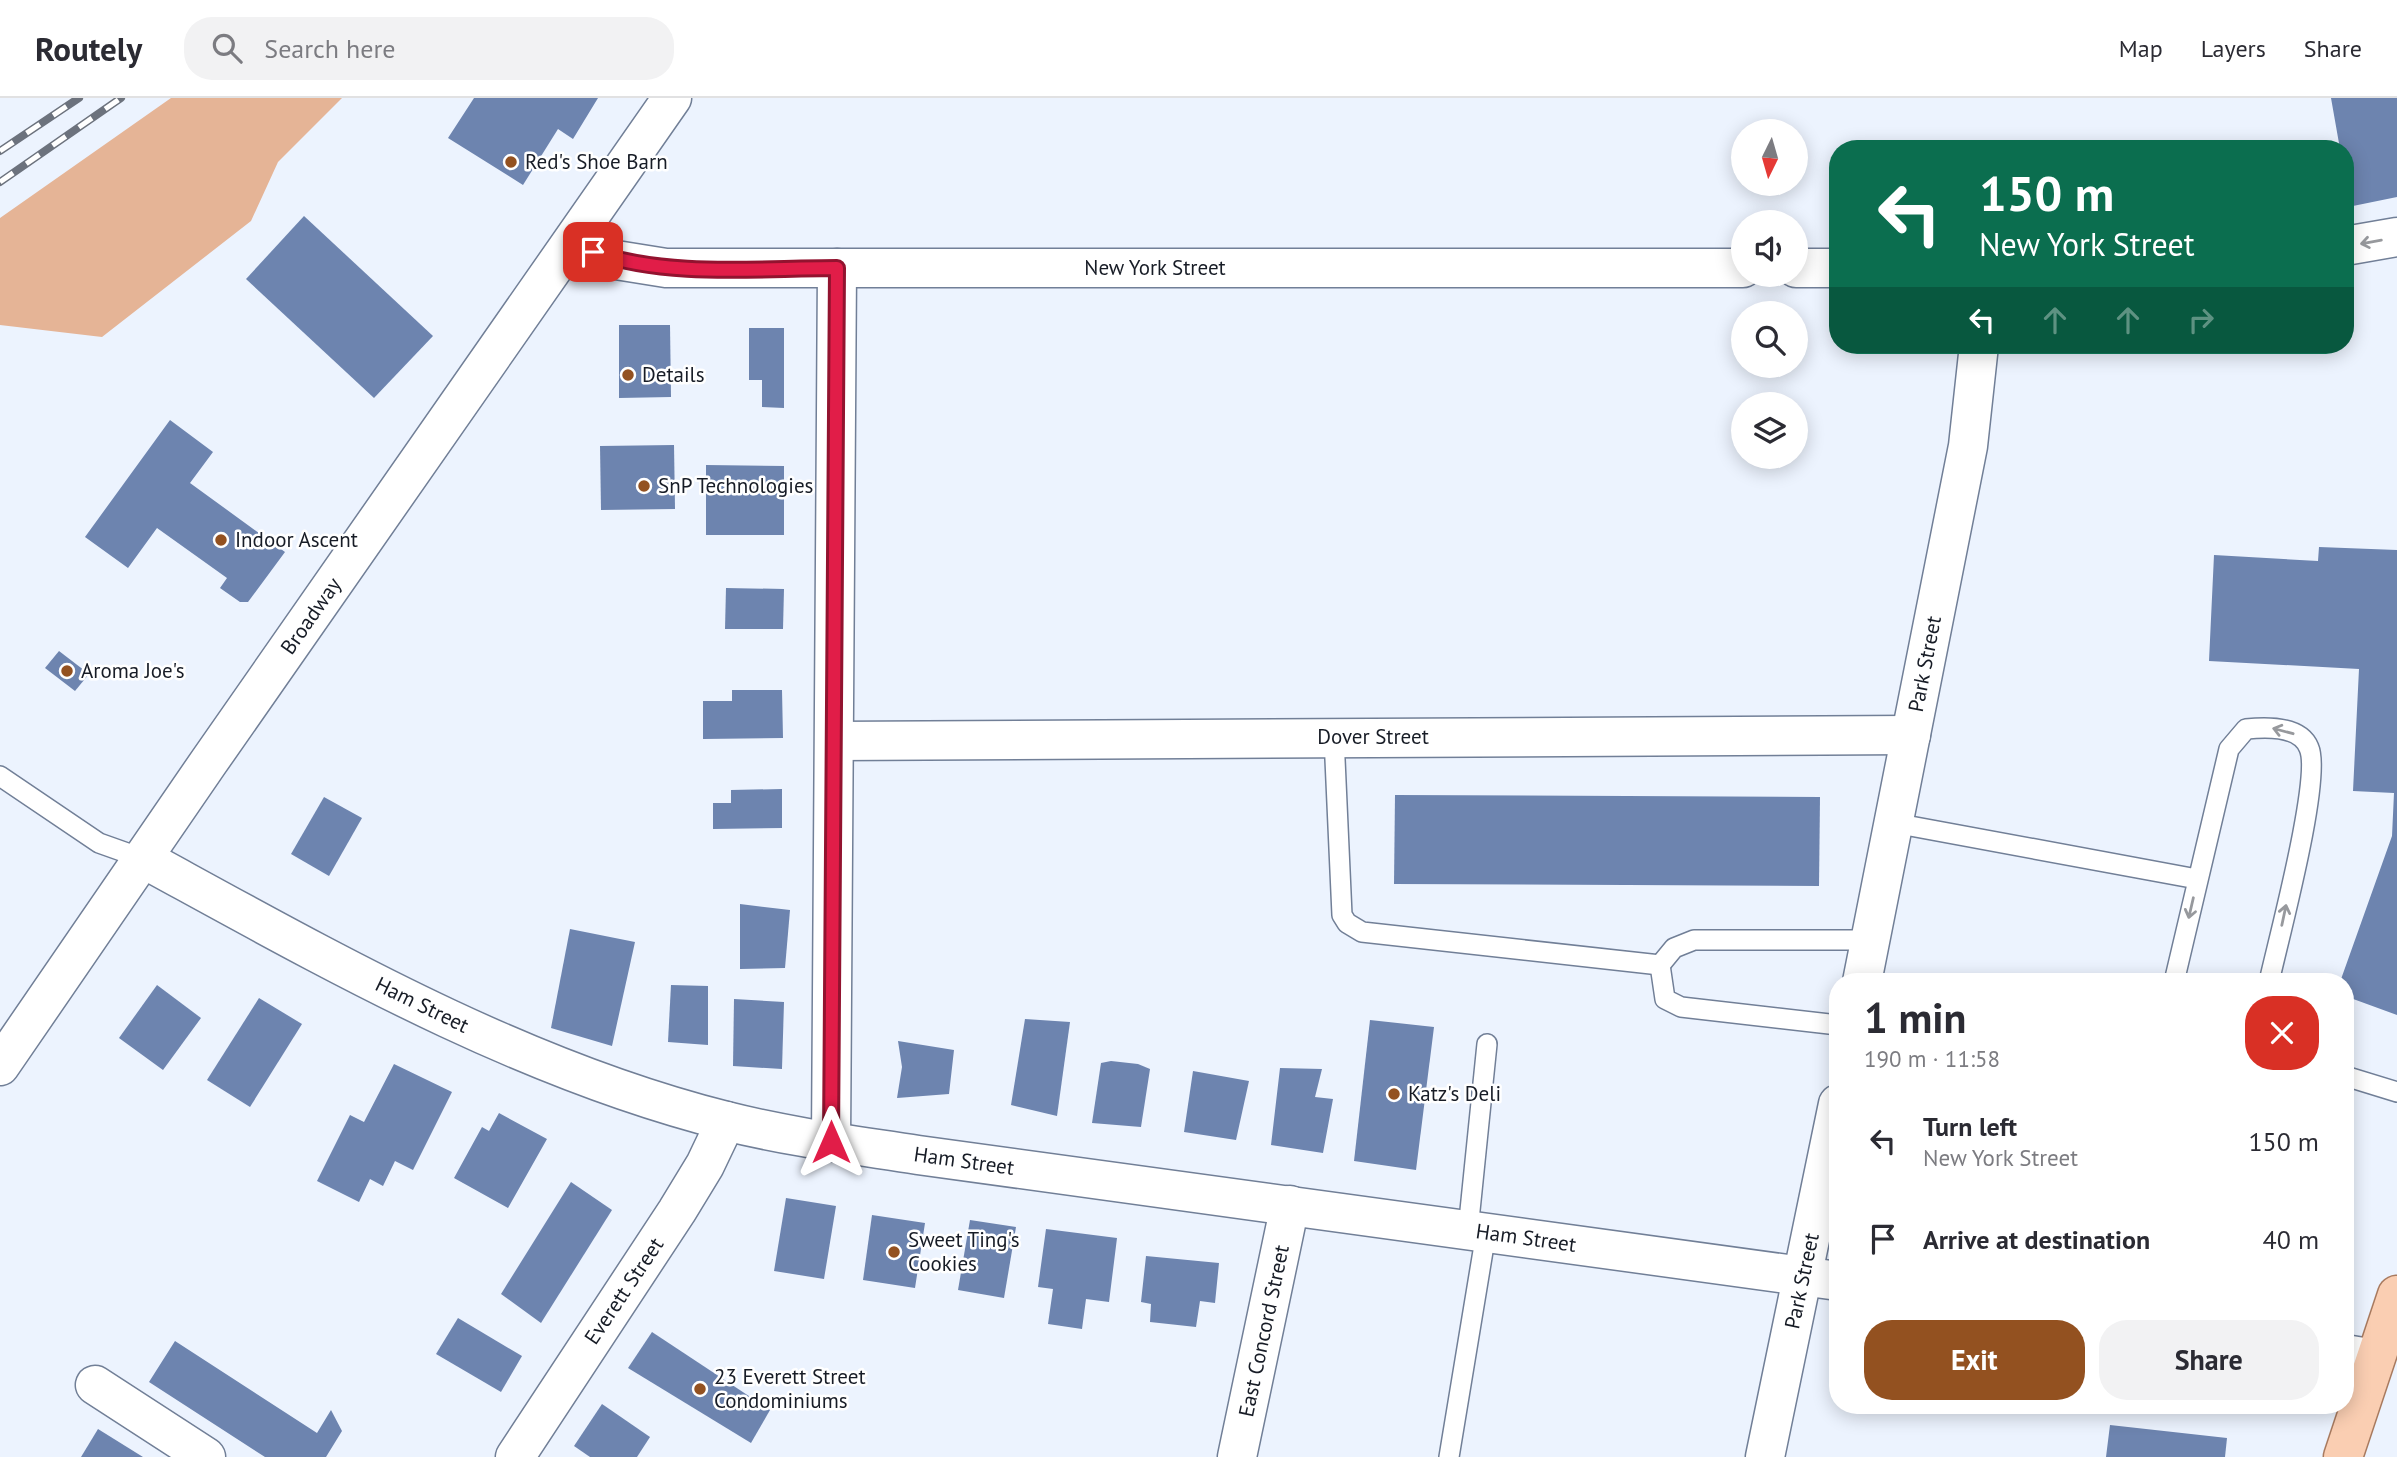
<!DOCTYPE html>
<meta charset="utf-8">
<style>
:root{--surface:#fff;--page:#f2f2f3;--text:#2b2b33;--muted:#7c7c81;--line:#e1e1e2;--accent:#935120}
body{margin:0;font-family:"PT Sans",sans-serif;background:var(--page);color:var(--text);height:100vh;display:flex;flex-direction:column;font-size:26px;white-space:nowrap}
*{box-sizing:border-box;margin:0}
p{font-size:23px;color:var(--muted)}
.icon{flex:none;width:38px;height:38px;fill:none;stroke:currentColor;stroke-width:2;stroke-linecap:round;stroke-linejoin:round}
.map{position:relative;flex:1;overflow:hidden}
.side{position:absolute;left:1829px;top:875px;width:525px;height:441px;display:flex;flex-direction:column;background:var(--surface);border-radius:28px;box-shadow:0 4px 18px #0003}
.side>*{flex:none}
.hud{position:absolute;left:1829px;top:42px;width:525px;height:214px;border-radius:28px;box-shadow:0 4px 18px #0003;background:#0b6e4f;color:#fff;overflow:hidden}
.needle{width:46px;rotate:185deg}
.controls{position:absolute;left:1731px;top:21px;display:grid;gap:14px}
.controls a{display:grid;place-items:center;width:77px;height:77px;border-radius:50%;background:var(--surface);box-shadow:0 4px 18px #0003;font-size:35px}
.pin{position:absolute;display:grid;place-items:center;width:60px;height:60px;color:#fff;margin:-30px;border-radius:14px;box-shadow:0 4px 10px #0006}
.me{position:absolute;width:77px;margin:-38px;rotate:0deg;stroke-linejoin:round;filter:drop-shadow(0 0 5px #0008)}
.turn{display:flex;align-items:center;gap:24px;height:147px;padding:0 35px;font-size:32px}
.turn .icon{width:91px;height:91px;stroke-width:2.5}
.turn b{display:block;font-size:49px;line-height:60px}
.lanes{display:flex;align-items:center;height:66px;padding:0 35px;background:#0003;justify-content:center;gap:35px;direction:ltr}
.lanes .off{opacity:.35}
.round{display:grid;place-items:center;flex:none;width:74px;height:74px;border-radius:28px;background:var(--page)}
.summary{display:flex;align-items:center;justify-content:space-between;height:119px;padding:0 35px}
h1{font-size:42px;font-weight:700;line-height:52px}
.action{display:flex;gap:14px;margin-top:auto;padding:14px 35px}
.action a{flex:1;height:80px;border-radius:28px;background:var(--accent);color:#fff;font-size:28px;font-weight:700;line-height:80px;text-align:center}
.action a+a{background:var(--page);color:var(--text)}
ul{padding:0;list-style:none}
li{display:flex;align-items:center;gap:21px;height:98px;padding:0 35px}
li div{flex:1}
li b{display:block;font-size:26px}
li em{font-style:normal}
header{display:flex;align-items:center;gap:42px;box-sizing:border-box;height:98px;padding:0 35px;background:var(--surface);border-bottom:2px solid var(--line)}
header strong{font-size:33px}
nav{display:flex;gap:38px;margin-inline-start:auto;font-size:24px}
.search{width:490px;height:63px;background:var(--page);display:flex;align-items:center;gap:18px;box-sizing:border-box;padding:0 24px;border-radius:28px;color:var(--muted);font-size:26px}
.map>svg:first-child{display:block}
.forest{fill:#e5b496}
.building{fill:#6d84af}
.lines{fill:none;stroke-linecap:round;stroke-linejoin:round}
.lane-casing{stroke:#717f97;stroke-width:22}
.street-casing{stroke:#717f97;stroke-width:41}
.secondary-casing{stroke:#717f97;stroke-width:41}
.primary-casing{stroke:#a87a5f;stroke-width:41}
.lane{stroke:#fff;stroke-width:19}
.street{stroke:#fff;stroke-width:38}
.secondary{stroke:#fff;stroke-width:38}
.primary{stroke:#faceb2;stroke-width:38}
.rail-casing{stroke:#6c727d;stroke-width:8}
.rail{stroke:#fff;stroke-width:5;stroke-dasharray:16;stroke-linecap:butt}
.oneway{stroke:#97999d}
.route-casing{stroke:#92132f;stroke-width:18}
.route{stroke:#e11d48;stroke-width:12}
.poi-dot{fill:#935120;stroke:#fff;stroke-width:2.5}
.labels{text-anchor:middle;stroke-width:5;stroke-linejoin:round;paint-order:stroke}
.poi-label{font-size:21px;fill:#171c26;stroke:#fff;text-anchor:start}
.street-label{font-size:21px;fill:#171c26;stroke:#fff}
</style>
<header>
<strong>Routely</strong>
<div class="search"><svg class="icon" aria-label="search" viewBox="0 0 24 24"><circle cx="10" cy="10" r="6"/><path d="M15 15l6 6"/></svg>Search here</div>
<nav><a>Map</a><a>Layers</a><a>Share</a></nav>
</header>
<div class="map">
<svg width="2397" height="1359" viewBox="0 0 2397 1359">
<rect width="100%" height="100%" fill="#ecf3fe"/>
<polygon class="forest" points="171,0 342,0 278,64 251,123 102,239 0,227 0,120"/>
<g class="building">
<polygon points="474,0 598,0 573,41 558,31 523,87 448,40"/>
<polygon points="2331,0 2397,0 2397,99 2348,109 2345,51 2340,51"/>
<polygon points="304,118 433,238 374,300 246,181"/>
<polygon points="619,227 670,227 671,299 619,300"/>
<polygon points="749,230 784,230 784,310 762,309 762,282 749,282"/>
<polygon points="170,322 213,354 190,385 285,454 248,504 240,504 220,490 227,480 157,430 128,470 85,439"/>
<polygon points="674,347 675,411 601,412 600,348"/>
<polygon points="706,367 784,368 784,437 706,437"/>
<polygon points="2319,449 2397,452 2397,917 2345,898 2345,884 2340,884 2392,738 2394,695 2353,693 2359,571 2209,563 2214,457 2318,463"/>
<polygon points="726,490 784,491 783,531 725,531"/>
<polygon points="59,553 89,576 75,593 45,570"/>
<polygon points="732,592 782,592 783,640 703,641 703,603 732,603"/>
<polygon points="782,691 782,730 713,731 713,705 731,705 731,692"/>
<polygon points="1395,697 1820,699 1819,788 1394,786"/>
<polygon points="324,699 362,720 329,778 291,756"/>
<polygon points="740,806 790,812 785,870 740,871"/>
<polygon points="570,831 635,844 612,948 551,930"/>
<polygon points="157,887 201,920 163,972 119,940"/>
<polygon points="671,887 708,888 708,947 668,944"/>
<polygon points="259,900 302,926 250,1009 207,982"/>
<polygon points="734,901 784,904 782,971 733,968"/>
<polygon points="1025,921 1070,924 1057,1018 1011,1007"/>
<polygon points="1370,922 1434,929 1416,1072 1354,1063"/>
<polygon points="898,943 954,952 949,996 897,1000 902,969"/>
<polygon points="1111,963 1138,966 1150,971 1141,1029 1092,1025 1101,965"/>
<polygon points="394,966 452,994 413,1072 395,1063 383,1088 370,1081 359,1104 317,1083 350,1017 364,1024"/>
<polygon points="1280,970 1322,971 1315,999 1333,1001 1323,1055 1271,1047"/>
<polygon points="1193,973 1249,983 1236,1042 1184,1034"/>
<polygon points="499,1015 547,1041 508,1110 454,1080 482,1029 489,1033"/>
<polygon points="571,1084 612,1112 541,1225 501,1196"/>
<polygon points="786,1100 836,1108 824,1181 774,1173"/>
<polygon points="872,1117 925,1125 915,1190 863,1182"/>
<polygon points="970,1122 1016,1129 1004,1200 958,1192"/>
<polygon points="1046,1131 1117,1140 1109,1204 1086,1201 1082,1231 1048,1226 1053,1191 1038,1189"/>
<polygon points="1146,1158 1219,1165 1215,1205 1200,1203 1196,1229 1150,1224 1151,1206 1141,1204"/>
<polygon points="458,1220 522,1258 501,1294 436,1256"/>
<polygon points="652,1234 770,1312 751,1345 628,1270"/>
<polygon points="175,1243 317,1335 331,1312 342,1333 326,1359 265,1359 149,1284"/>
<polygon points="602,1306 650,1339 637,1359 590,1359 574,1348"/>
<polygon points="2110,1327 2227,1340 2225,1359 2106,1359"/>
<polygon points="98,1331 143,1359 81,1359"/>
</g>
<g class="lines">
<defs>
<g id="lane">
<polyline points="1334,639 1342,817 1347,825 1362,834 1660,867 1674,850 1694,842 1870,842"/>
<polyline points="0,678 99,745 144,761"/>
<polyline points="1894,725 2197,781"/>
<polyline points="1660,867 1665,901 1681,909 1838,927"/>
<path d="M2174,884L2229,651L2246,631C2265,629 2300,627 2309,650C2322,680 2278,843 2269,884"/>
<polyline points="2345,978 2397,994"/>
<polyline points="1468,1132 1487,946"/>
<polyline points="1449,1359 1486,1135"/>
</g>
<g id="street">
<polyline points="571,146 616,162 666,170 1743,170"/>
<polyline points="2345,148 2397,139"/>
<polyline points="1796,170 1838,170"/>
<polyline points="835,643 1911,637"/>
<path d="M144,761C329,862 519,971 726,1023C789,1039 854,1047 918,1057L1838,1183"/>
<polyline points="1862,884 1968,348 1979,247"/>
<polyline points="831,1044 837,170"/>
<polyline points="2345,1256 2375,1261"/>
<polyline points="95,1287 206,1359"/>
<polyline points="515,1359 677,1113 705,1067 726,1023"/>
<polyline points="1237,1359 1290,1107"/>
<polyline points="1765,1359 1838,1006"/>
</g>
<polyline id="secondary" points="0,968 208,665 672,0"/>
<polyline id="primary" points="2343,1359 2397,1197"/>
</defs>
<use href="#lane" class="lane-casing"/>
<use href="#street" class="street-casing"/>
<use href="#secondary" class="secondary-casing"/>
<use href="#primary" class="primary-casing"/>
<use href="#lane" class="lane"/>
<use href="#street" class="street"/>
<use href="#secondary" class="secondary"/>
<use href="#primary" class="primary"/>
<defs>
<g id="rail">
<polyline points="0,53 79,0"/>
<polyline points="0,84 121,0"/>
</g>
</defs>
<use href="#rail" class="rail-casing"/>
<use href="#rail" class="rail"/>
</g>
<defs><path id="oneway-shaft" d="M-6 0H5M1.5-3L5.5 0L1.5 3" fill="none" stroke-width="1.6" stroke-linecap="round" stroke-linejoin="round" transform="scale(1.75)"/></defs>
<g class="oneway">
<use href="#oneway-shaft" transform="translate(2371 144) rotate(170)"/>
<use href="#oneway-shaft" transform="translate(2283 633) rotate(-165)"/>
<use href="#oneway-shaft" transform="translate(2191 810) rotate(103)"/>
<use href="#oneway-shaft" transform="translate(2284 817) rotate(-78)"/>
</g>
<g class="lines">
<defs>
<path id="route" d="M593,154C670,180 757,170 837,170L831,1044"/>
</defs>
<use href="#route" class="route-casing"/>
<use href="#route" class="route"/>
</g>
<g class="poi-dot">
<circle cx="511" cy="64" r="7"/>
<circle cx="628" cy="277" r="7"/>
<circle cx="644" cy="388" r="7"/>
<circle cx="221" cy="442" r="7"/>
<circle cx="67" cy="573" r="7"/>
<circle cx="1394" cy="996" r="7"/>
<circle cx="894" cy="1154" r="7"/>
<circle cx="700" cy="1291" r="7"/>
</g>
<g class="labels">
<g class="poi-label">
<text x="525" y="71">Red's Shoe Barn</text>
<text x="642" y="284">Details</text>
<text x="658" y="395">SnP Technologies</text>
<text x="235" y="449">Indoor Ascent</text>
<text x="81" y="580">Aroma Joe's</text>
<text x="1408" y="1003">Katz's Deli</text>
<text x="908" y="1149">Sweet Ting's<tspan x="908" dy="24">Cookies</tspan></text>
<text x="714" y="1286">23 Everett Street<tspan x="714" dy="24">Condominiums</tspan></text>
</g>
<g class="street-label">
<text x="1155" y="177">New York Street</text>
<text transform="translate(311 518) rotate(-55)" y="7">Broadway</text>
<text transform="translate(1925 566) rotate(-79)" y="7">Park Street</text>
<text x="1373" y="646">Dover Street</text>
<text transform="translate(422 907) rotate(26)" y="7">Ham Street</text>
<text transform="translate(964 1063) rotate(8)" y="7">Ham Street</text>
<text transform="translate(1526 1140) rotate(8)" y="7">Ham Street</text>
<text transform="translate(1802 1183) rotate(-78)" y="7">Park Street</text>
<text transform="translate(624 1193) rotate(-56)" y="7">Everett Street</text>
<text transform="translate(1264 1233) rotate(-78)" y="7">East Concord Street</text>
</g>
</g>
</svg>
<div class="controls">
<a><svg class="needle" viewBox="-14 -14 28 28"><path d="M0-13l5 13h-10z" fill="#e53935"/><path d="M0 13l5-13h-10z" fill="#7c7c81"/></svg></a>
<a><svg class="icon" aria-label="sound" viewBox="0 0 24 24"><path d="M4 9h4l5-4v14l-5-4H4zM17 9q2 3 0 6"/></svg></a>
<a><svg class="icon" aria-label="search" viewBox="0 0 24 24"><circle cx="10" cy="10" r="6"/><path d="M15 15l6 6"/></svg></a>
<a><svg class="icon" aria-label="layers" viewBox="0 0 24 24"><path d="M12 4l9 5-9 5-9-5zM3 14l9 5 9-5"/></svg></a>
</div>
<div class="pin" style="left:593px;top:154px;background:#d93025"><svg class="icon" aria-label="arrive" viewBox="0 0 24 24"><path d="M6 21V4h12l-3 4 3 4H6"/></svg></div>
<svg class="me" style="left:831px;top:1044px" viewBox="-20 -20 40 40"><path d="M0-17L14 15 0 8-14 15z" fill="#e11d48" stroke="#fff" stroke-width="4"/></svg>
<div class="hud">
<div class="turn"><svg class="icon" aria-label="left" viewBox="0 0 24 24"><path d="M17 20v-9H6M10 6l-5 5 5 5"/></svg><div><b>150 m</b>New York Street</div></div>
<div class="lanes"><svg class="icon" aria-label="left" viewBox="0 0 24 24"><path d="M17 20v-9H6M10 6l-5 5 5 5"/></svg><svg class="icon off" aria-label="ahead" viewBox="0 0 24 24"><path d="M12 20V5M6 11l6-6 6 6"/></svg><svg class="icon off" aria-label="ahead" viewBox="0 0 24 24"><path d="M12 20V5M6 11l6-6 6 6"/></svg><svg class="icon off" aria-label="right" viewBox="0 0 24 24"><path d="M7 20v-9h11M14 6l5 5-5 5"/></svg></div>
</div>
<section class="side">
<div class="summary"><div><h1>1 min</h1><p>190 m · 11:58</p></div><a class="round" style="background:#d93025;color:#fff"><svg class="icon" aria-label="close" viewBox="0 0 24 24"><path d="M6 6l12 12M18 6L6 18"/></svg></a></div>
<ul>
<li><svg class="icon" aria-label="left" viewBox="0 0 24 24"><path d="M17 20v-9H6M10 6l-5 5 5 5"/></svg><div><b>Turn left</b><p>New York Street</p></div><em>150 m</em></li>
<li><svg class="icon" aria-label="arrive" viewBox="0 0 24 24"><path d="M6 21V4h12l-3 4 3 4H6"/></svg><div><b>Arrive at destination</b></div><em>40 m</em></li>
</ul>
<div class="action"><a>Exit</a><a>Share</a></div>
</section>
</div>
